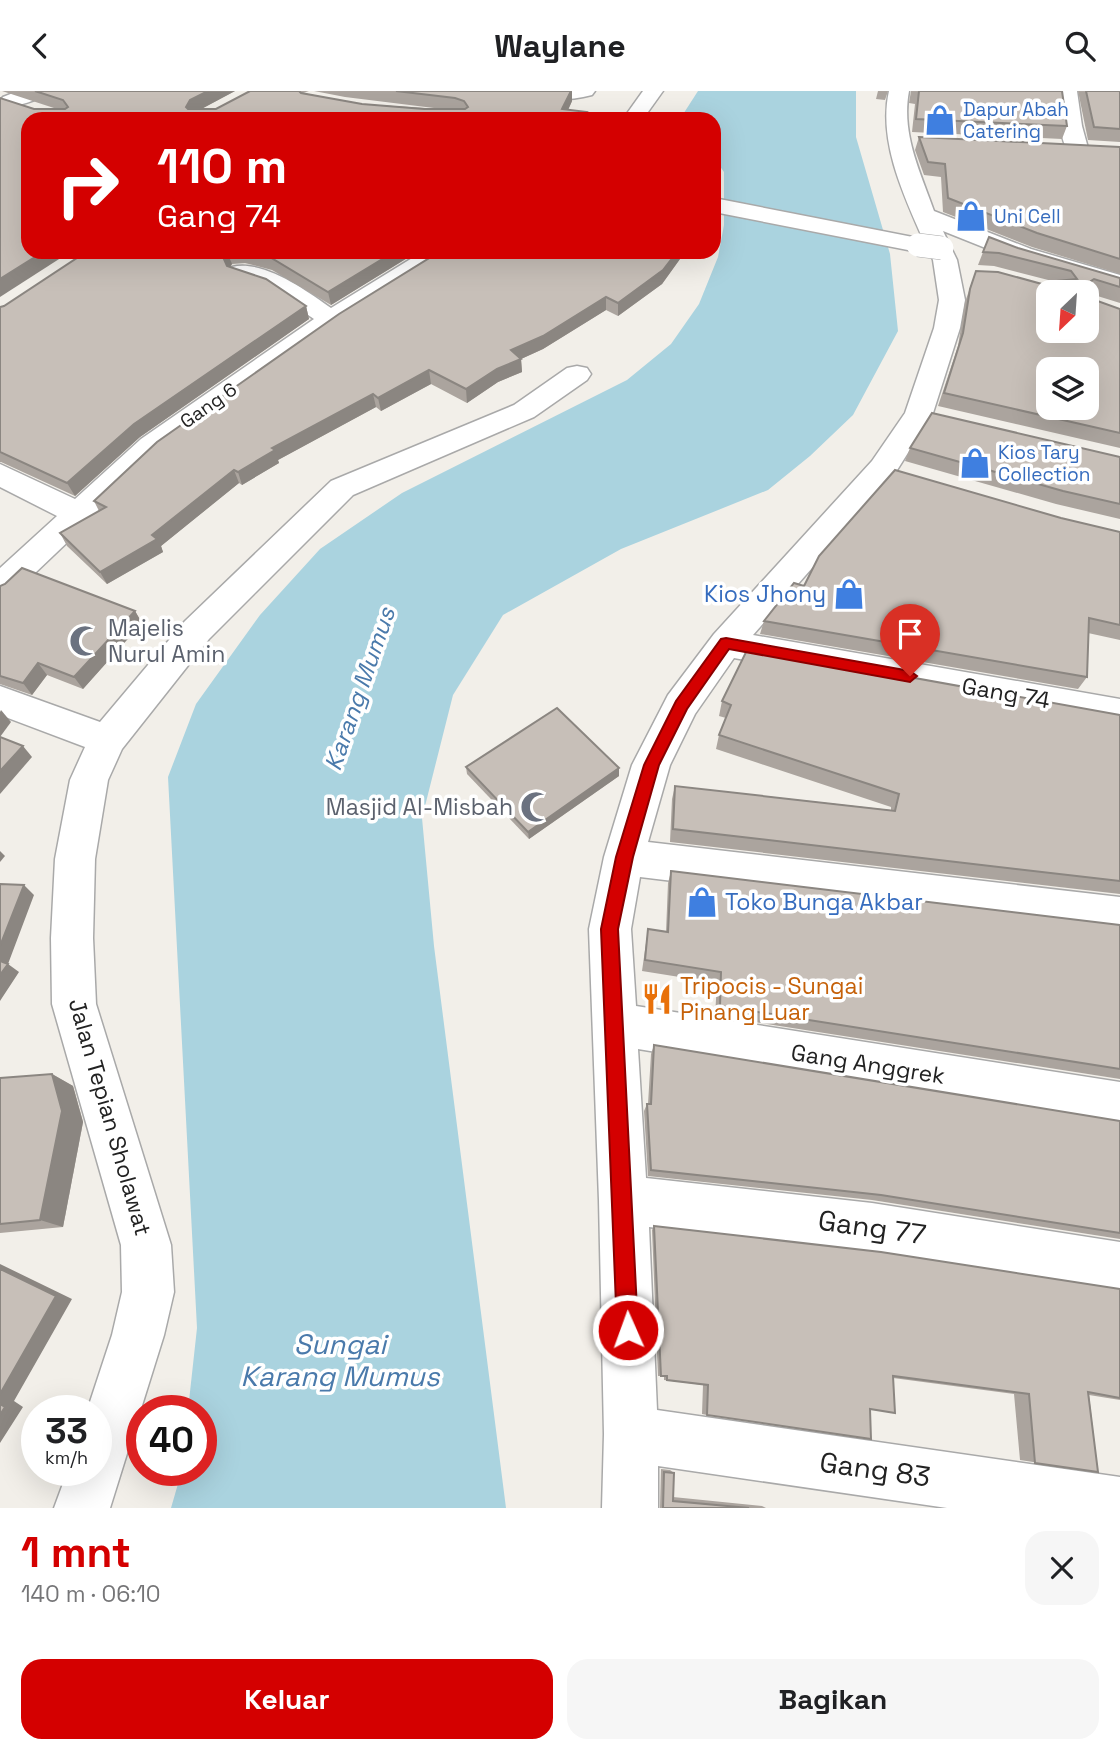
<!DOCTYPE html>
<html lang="id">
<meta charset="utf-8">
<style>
:root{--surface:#fff;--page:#f6f6f6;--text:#202124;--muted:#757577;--accent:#d40000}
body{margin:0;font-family:"Space Grotesk",sans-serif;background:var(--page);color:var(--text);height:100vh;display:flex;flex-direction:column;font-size:26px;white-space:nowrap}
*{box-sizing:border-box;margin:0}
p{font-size:23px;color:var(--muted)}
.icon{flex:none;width:38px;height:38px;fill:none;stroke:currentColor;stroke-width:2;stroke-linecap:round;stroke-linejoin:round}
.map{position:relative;height:1417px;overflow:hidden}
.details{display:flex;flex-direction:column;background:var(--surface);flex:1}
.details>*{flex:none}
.banner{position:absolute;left:21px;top:21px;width:700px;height:147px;border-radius:21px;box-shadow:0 7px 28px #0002;background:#d40000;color:#fff;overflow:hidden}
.needle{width:46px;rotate:205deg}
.fabs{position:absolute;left:1036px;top:189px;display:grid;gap:14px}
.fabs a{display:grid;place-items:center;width:63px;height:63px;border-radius:14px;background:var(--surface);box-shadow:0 7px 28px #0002;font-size:35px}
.speed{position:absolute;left:21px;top:1304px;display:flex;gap:14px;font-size:35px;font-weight:700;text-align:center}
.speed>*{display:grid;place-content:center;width:91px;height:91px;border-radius:50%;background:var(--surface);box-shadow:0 7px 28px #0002;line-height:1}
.speed small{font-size:18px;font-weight:400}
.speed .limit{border:10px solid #d22;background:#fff;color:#111}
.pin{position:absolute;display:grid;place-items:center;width:60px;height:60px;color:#fff;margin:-72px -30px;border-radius:50% 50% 50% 0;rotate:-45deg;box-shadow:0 0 7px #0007}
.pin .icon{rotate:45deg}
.me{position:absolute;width:77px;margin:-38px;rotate:358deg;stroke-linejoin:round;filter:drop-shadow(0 0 5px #0008)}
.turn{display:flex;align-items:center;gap:24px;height:147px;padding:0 21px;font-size:32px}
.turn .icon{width:91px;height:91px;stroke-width:2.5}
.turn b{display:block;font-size:49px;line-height:60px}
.round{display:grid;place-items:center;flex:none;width:74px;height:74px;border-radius:21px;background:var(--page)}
.headline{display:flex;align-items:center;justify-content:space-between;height:119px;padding:0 21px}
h1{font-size:42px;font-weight:600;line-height:52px;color:var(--accent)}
.cta{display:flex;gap:14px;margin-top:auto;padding:14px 21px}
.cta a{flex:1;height:80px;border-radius:21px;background:var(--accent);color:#fff;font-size:28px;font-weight:600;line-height:80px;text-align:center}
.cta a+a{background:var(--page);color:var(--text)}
header{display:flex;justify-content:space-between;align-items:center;height:91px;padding:0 21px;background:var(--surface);font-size:32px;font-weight:600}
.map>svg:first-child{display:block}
.water{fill:#aad3df}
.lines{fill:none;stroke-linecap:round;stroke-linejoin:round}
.minor-casing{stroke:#a9a9a9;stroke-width:3}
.minor{fill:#fff;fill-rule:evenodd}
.minor-bridge-casing{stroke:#a9a9a9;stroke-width:24;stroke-linecap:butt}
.minor-bridge{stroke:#fff;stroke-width:23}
.wall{fill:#aba49e}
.shaded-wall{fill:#8b8681}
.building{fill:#c7bfb8;stroke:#8b8681;stroke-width:2;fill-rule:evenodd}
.route{fill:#d40000;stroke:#8a0000;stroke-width:2}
.labels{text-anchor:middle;stroke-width:7;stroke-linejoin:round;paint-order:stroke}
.far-shop-label{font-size:19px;fill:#366cbe;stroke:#fff;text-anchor:start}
.far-street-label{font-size:19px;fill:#222;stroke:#fff}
.shop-label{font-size:23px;fill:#366cbe;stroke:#fff;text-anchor:end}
.worship-label{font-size:23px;fill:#5b616d;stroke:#fff;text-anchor:start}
.street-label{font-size:23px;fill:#222;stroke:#fff}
.food-label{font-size:23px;fill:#c56008;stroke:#fff;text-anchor:start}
.water-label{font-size:24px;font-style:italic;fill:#4a7aab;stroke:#fff}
.near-street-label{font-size:28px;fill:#222;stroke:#fff}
.near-water-label{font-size:28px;font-style:italic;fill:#4a7aab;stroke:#fff}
</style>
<header><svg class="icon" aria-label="back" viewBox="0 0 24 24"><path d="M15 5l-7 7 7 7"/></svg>Waylane<svg class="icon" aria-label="search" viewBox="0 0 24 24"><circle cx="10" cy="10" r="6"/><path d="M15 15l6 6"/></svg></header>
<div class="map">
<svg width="1120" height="1417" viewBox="0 0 1120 1417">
<rect width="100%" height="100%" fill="#f2efe9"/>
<polygon class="water" points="698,0 856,0 856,46 890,163 898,240 853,324 810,365 768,399 621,458 503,524 453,604 422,727 434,855 506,1417 171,1417 182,1379 201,1379 201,1320 188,1319 197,1237 168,686 196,613 260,524 320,458 402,402 627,289 671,253 699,213 718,166 724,134 724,81 714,67 714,28 680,28"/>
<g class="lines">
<defs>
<g id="minor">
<path d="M18,0H47C39,10 15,17 3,14L0,10L3,6Z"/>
<path d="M516,0H595L592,4C569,10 542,10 519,4Z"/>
<polygon points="643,0 663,0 643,28 623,28"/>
<path d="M889,0H909C901,43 920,80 934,120L1031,158L1120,184V200L1013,168L943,140L957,169L965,209L960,237L933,322L894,384L753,544L1120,608V638L734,567L695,623L670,674L648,751L1120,806V844L640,786L631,838L636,915L1120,991V1037L638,958L646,1087L872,1112L1120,1151V1201L872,1162L649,1136L657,1319L1120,1386V1417H947L658,1375V1417H602L604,1343L599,1109L589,838L604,766L632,674L668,604L714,543L872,370L905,322L934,237L939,209L933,169L928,158L918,161L714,121V107L923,148C903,103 878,49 889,0Z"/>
<path d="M1057,0H1077L1082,35L1088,57L1085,62H1069C1058,45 1059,19 1057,0Z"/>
<path d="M422,161H451L448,166L340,234L161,362L12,504L0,508V477L57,425L0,396V373L75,408L141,348L314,228L271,199L232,186L229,181L232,176C263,168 307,200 331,217Z"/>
<polygon points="577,275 587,277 591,283 587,289 534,326 353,404 209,548 122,658 108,689 95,768 93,847 96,913 171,1154 174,1201 164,1244 110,1417 54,1417 68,1379 96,1379 96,1320 87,1320 112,1244 122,1201 121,1154 52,913 51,847 55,768 70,689 85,656 0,624 0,595 100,631 185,530 331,390 514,314 567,277"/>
</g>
</defs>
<use href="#minor" class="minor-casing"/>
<use href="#minor" class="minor"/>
<defs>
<polyline id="minor-bridge" points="918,154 942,157"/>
</defs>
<use href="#minor-bridge" class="minor-bridge-casing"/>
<use href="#minor-bridge" class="minor-bridge"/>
</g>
<g class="wall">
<polygon points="2,0 235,0 201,18 216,18 250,0 309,0 303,2 362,13 442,18 345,6 314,0 572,0 572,10 568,19 34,18 57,18"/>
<polygon points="878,0 888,0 885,9 876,8"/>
<polygon points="911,0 1062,0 1067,35 1062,48 912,41 915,13 909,12"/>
<polygon points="1078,0 1120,0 1120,51 1088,49"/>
<polygon points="919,46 1120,56 1120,183 1032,156 943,121 941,86 924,84 915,59"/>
<polygon points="989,146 1018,157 1120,187 1120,212 1091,203 1092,208 1120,218 1120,357 938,315 958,255 965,211 976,180 1053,196 1056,191 994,175 978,174"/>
<polygon points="86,161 417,161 331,214 272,179 245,172 232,173 230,176 306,215 309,228 140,346 75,405 1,371 0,371 0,216 4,215"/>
<polygon points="439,161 685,161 662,193 618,225 606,219 543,258 521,268 522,281 498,291 467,312 431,293 381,320 376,316 278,369 279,372 242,394 239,392 161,455 163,461 107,493 67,455 60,442 99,420 94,410"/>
<polygon points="910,357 1120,366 1120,428 1056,413 905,370"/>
<polygon points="1061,427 1120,441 1120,549 1088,542 1087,586 1078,598 760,543 764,530 804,495"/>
<polygon points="0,495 135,520 142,532 83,598 47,584 32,604 0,593"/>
<polygon points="722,610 1120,624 1120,803 670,751 672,708 675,695 891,719 891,716 716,658 719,644 726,627 719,625"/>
<polygon points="466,676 619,685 529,748 467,683"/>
<polygon points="671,780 1120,834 1120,988 715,925 717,892 642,880 648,838 666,841 668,792"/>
<polygon points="654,954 1120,1030 1120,1148 872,1109 648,1085 644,1020 647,1013 648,1013 651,963"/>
<polygon points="52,983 73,995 83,1031 63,1136 0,1142 0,987"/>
<polygon points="654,1135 1120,1198 1120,1309 1089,1304 1098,1381 1020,1369 1014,1303 893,1287 870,1319 707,1324 702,1323 703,1294 664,1289 664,1285 658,1285 652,1139"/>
<polygon points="661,1378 670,1379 674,1382 673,1406 762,1415 766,1417 660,1417"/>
</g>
<g class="shaded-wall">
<polygon points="208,0 235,0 194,22 186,16 190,9"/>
<polygon points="571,0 572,0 572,10 564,28 562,18"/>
<polygon points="43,161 70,161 0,206 0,188"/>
<polygon points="227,161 232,173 227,180 223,166"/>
<polygon points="394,161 417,161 331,214 328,201"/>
<polygon points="677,161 685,161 662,193 618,225 618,212"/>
<polygon points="606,206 606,219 543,258 521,268 522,281 498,291 467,312 466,298 497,278 511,259"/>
<polygon points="306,215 309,228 140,346 75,405 67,392 134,333"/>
<polygon points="429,279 431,293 381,320 378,307"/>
<polygon points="373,303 376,316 278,369 279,372 242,394 238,381 272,357"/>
<polygon points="234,379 239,392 161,455 163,461 107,493 100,481 152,444"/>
<polygon points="135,520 142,532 83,598 74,586"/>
<polygon points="38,572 47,584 32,604 23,592"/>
<polygon points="1,619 11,631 0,646 0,621"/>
<polygon points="23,655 32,666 0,703 0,680"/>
<polygon points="619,677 619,685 529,748 528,741"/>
<polygon points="0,760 5,765 0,771"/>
<polygon points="24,794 34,804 8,873 19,881 0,910 0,855"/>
<polygon points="52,983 73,995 83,1031 63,1136 40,1129"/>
<polygon points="0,1173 72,1208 14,1310 23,1316 0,1352"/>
</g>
<g class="building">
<polygon points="35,0 208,0 190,9 186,16 188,18 216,18 250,0 299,0 301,2 362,13 424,18 465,18 468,16 464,10 455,7 396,0 571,0 562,18 587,21 583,28 28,28 28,161 43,161 0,188 0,7 34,18 65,18 68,16 63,9"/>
<polygon points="919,0 1062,0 1067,35 916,28"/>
<polygon points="1086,0 1120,0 1120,38 1094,36"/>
<polygon points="919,46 1120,56 1120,168 1037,142 948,107 945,73 928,71"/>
<path d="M989,146L1018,157L1120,187V196L1094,188L1091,190L1092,208L1120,218V342L944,302L963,242L970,198L976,180L998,181L1053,196L1057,190L1077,188L1071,180L999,162L983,161ZM1048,201H1087V240H1048ZM1048,278H1087V317H1048Z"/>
<polygon points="86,161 227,161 223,166 227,175 266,188 306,215 134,333 67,392 0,361 0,216 4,215"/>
<polygon points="249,161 394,161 328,201 268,165"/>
<polygon points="439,161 677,161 663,179 618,212 606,206 543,245 511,259 521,268 497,278 466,298 429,279 378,307 373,303 272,357 275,359 238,381 234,379 152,444 157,448 100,481 60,442 106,416 94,410 157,351 339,223"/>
<polygon points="932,322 1120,366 1120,413 1063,400 910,357"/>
<polygon points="895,379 1061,427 1120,441 1120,534 1089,527 1087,586 764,530 794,492 804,495 819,465"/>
<polygon points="22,477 135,520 74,586 38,572 23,592 0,585 0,495 5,493"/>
<polygon points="748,557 1120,624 1120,790 673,738 675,695 895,720 899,703 719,644 731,614 722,610"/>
<polygon points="557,617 619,677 528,741 466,676"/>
<polygon points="0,646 23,655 0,680"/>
<polygon points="671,780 1120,834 1120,978 720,915 721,881 645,869 648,838 668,841"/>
<polygon points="0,793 24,794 0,855"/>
<polygon points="0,870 8,873 0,884"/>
<polygon points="654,954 1120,1030 1120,1142 881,1104 651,1079 647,1013 651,1013"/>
<polygon points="52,983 62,1020 40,1129 0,1133 0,987"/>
<polygon points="654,1135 881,1161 1120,1198 1120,1307 1088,1301 1098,1381 1035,1372 1029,1303 893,1285 895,1322 870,1318 871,1348 707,1324 708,1294 667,1289 667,1285 661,1285"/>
<polygon points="0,1178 56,1205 0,1303"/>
<polygon points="0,1313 5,1316 0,1324"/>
<polygon points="664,1381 674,1382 673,1410 749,1417 663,1417"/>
</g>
<polygon class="route" points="726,547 910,580 917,585 910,591 729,558 687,618 659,674 633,766 618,838 638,1239 635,1246 628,1250 620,1246 617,1239 601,838 616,766 644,674 676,610 721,548"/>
<defs>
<symbol id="shop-bare" viewBox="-9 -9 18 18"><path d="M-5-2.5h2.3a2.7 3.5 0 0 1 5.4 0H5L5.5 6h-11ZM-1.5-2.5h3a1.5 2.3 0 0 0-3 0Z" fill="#3f7fe0" stroke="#fff" stroke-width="2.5" paint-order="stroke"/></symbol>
<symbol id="mosque-bare" viewBox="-9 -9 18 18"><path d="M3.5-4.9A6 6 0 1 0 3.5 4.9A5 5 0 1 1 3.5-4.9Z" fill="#6b7280" stroke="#fff" stroke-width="2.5" paint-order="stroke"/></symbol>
<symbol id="restaurant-bare" viewBox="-9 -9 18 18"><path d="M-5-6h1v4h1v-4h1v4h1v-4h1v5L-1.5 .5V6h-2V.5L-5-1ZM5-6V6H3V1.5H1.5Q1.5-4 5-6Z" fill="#e8710a" stroke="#fff" stroke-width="2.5" paint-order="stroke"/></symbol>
</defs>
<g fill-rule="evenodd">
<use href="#shop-bare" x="918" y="7" width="44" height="44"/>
<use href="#shop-bare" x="949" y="103" width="44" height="44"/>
<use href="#shop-bare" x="953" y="350" width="44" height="44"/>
<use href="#shop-bare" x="827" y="481" width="44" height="44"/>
<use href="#mosque-bare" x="63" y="528" width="44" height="44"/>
<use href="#mosque-bare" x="514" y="694" width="44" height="44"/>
<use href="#shop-bare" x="680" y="789" width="44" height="44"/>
<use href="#restaurant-bare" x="635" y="886" width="44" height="44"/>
</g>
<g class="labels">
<g class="far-shop-label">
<text x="963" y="25">Dapur Abah<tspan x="963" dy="22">Catering</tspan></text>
<text x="994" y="132">Uni Cell</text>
<text x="998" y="368">Kios Tary<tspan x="998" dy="22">Collection</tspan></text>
</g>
<g class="far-street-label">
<text transform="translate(208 314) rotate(-35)" y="7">Gang 6</text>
</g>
<g class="shop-label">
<text x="826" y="511">Kios Jhony</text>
<text x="725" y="819" text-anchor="start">Toko Bunga Akbar</text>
</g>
<g class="worship-label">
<text x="108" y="545">Majelis<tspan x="108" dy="26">Nurul Amin</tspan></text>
<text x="513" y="724" text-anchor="end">Masjid Al-Misbah</text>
</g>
<g class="street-label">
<text transform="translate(1006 602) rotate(10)" y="8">Gang 74</text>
<text transform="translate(868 973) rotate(9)" y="8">Gang Anggrek</text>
<text transform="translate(110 1026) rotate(74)" y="8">Jalan Tepian Sholawat</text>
</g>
<g class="food-label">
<text x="680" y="903">Tripocis - Sungai<tspan x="680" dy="26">Pinang Luar</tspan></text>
</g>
<g class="water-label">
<text transform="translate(360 598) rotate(-71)" y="8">Karang Mumus</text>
</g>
<g class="near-street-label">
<text transform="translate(872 1136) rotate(8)" y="10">Gang 77</text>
<text transform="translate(875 1378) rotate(8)" y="10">Gang 83</text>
</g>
<g class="near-water-label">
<text x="340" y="1263">Sungai<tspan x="340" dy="32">Karang Mumus</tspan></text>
</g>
</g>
</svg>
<div class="fabs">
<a><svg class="needle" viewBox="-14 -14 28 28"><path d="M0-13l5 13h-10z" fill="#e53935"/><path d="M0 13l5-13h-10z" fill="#757577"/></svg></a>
<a><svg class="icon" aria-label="layers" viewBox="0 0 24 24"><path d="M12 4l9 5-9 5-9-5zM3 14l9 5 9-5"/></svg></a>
</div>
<div class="speed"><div>33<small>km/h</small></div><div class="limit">40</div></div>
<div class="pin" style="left:910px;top:585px;background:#d93025"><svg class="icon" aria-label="arrive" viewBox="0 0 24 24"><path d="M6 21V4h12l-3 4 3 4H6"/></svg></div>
<svg class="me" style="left:628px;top:1239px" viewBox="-20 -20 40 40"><circle r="17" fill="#d40000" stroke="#fff" stroke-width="3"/><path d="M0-11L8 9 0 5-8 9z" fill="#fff"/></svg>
<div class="banner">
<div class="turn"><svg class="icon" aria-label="right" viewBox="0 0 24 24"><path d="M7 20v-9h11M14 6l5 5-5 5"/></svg><div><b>110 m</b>Gang 74</div></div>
</div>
</div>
<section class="details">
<div class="headline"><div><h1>1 mnt</h1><p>140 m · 06:10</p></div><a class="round"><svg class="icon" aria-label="close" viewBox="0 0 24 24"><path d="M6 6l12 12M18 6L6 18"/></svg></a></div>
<div class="cta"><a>Keluar</a><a>Bagikan</a></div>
</section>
